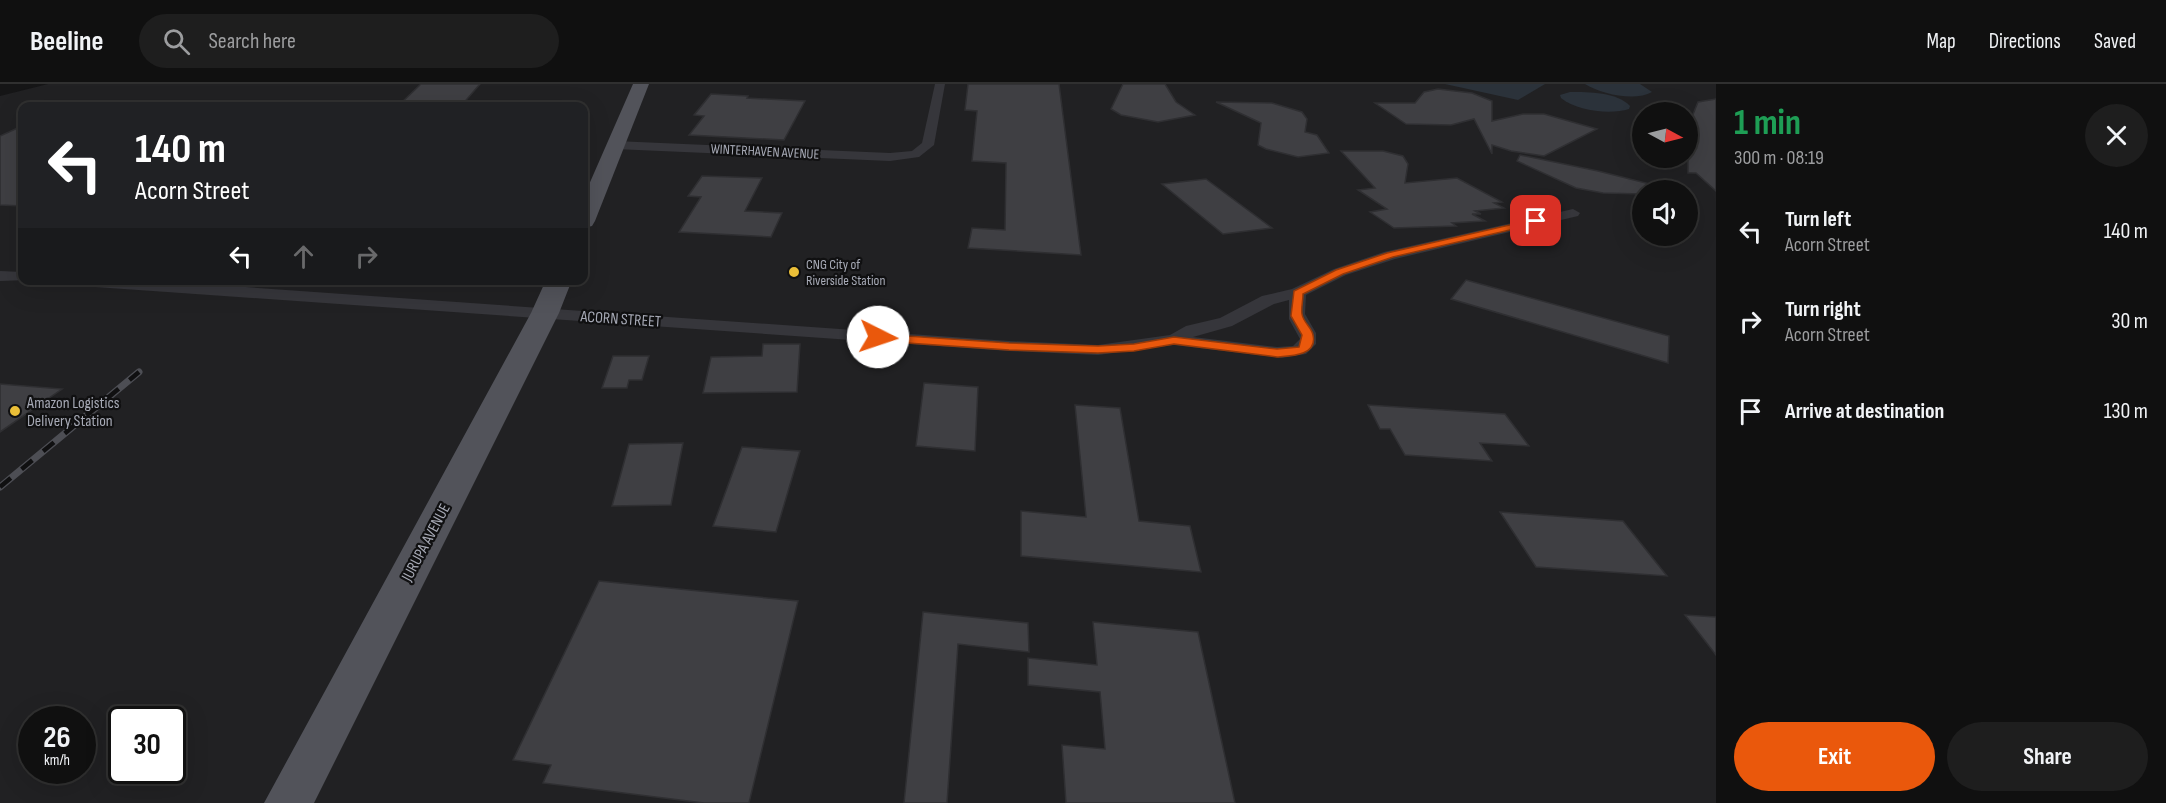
<!DOCTYPE html>
<meta charset="utf-8">
<style>
:root{--surface:#101010;--page:#1e1e1e;--text:#f1f3f6;--muted:#9c9d9f;--line:#303030;--accent:#ea580c}
body{margin:0;font-family:"Sofia Sans Condensed",sans-serif;background:var(--page);color:var(--text);height:100vh;display:flex;flex-direction:column;font-size:22px;white-space:nowrap}
*{box-sizing:border-box;margin:0}
p{font-size:20px;color:var(--muted)}
.icon{flex:none;width:33px;height:33px;fill:none;stroke:currentColor;stroke-width:2;stroke-linecap:round;stroke-linejoin:round}
.map{position:relative;flex:1;overflow:hidden}
.details{display:flex;flex-direction:column;background:var(--surface);width:450px}
.details>*{flex:none}
.banner{position:absolute;left:18px;top:18px;width:570px;height:183px;border-radius:12px;box-shadow:0 6px 24px #0002,0 0 0 2px var(--line);background:#202124;color:#fff;overflow:hidden}
.needle{width:39px;rotate:97deg}
.controls{position:absolute;left:1632px;top:18px;display:grid;gap:12px}
.controls a{display:grid;place-items:center;width:66px;height:66px;border-radius:50%;background:var(--surface);box-shadow:0 6px 24px #0002,0 0 0 2px var(--line);font-size:30px}
.speed{position:absolute;left:18px;top:622px;display:flex;gap:12px;font-size:30px;font-weight:700;text-align:center}
.speed>*{display:grid;place-content:center;width:78px;height:78px;border-radius:50%;background:var(--surface);box-shadow:0 6px 24px #0002,0 0 0 2px var(--line);line-height:1}
.speed small{font-size:15px;font-weight:400}
.speed .limit{border:3px solid #111;border-radius:9px;background:#fff;color:#111}
.pin{position:absolute;display:grid;place-items:center;width:51px;height:51px;color:#fff;margin:-26px;border-radius:12px;box-shadow:0 3px 9px #0006}
.me{position:absolute;width:66px;margin:-33px;rotate:94deg;stroke-linejoin:round;filter:drop-shadow(0 0 4px #0008)}
.turn{display:flex;align-items:center;gap:21px;height:126px;padding:0 18px;font-size:27px}
.turn .icon{width:78px;height:78px;stroke-width:2.5}
.turn b{display:block;font-size:42px;line-height:51px}
.lanes{display:flex;align-items:center;height:57px;padding:0 18px;background:#0003;justify-content:center;gap:30px;direction:ltr}
.lanes .off{opacity:.35}
.round{display:grid;place-items:center;flex:none;width:63px;height:63px;border-radius:32px;background:var(--page)}
.headline{display:flex;align-items:center;justify-content:space-between;height:102px;padding:0 18px}
h1{font-size:36px;font-weight:700;line-height:45px;color:#1e9e55}
.cta{display:flex;gap:12px;margin-top:auto;padding:12px 18px}
.cta a{flex:1;height:69px;border-radius:36px;background:var(--accent);color:#fff;font-size:24px;font-weight:700;line-height:69px;text-align:center}
.cta a+a{background:var(--page);color:var(--text)}
ul{padding:0;list-style:none}
li{display:flex;align-items:center;gap:18px;height:90px;padding:0 18px}
li div{flex:1}
li b{display:block;font-size:22px}
li em{font-style:normal}
header{display:flex;align-items:center;gap:36px;box-sizing:border-box;height:84px;padding:0 30px;background:var(--surface);border-bottom:2px solid var(--line)}
header strong{font-size:28px}
nav{display:flex;gap:33px;margin-inline-start:auto;font-size:21px}
.search{width:420px;height:54px;background:var(--page);display:flex;align-items:center;gap:15px;box-sizing:border-box;padding:0 21px;border-radius:33px;color:var(--muted);font-size:22px}
main{display:flex;flex:1;min-height:0}
.map>svg:first-child{display:block}
.built{fill:#212123;fill-rule:evenodd}
.water{fill:#2b323a}
.building{fill:#3f3f43;stroke:#2f2f32;stroke-width:1.5}
.lines{fill:none;stroke-linecap:round;stroke-linejoin:round}
.minor{fill:#36363b;fill-rule:evenodd}
.primary{fill:#52535a;fill-rule:evenodd}
.rail-casing{stroke:#4d4e54;stroke-width:7}
.rail{stroke:#101011;stroke-width:4.5;stroke-dasharray:14;stroke-linecap:butt}
.route{fill:#ea580c;stroke:#983908;stroke-width:1.5}
.poi-dot{fill:#ebbf38;stroke:#101011;stroke-width:2}
.labels{text-anchor:middle;stroke-width:4.5;stroke-linejoin:round;paint-order:stroke}
.far-street-label{font-size:14px;fill:#a7aab6;stroke:#101011}
.far-poi-label{font-size:14px;fill:#a7aab6;stroke:#101011;text-anchor:start}
.street-label{font-size:16px;fill:#a7aab6;stroke:#101011}
.poi-label{font-size:16px;fill:#a7aab6;stroke:#101011;text-anchor:start}
</style>
<header>
<strong>Beeline</strong>
<div class="search"><svg class="icon" aria-label="search" viewBox="0 0 24 24"><circle cx="10" cy="10" r="6"/><path d="M15 15l6 6"/></svg>Search here</div>
<nav><a>Map</a><a>Directions</a><a>Saved</a></nav>
</header>
<main>
<div class="map">
<svg width="1716" height="719" viewBox="0 0 1716 719">
<rect width="100%" height="100%" fill="#151516"/>
<path class="built" d="M48,0H1716V719H0V12ZM22,22H584V196H22ZM1642,28H1688V74H1642ZM1642,106H1688V152H1642ZM32,636H82V687H32ZM122,636H172V687H122Z"/>
<g class="water">
<polygon points="1445,0 1545,0 1518,16"/>
<path d="M1585,0H1640L1652,8C1635,18 1601,10 1585,0Z"/>
<path d="M1570,8C1589,8 1617,8 1630,22L1629,25C1610,31 1577,27 1561,14L1560,11Z"/>
</g>
<g class="building">
<polygon points="421,0 480,0 461,22 398,22"/>
<polygon points="968,0 1059,0 1081,171 968,164 972,144 1005,146 1006,79 972,77 977,27 965,26"/>
<polygon points="1123,0 1165,0 1176,18 1195,31 1158,38 1121,31 1111,25"/>
<polygon points="1438,5 1472,9 1492,17 1492,37 1523,30 1544,30 1597,45 1544,72 1511,67 1492,61 1492,70 1474,35 1451,41 1406,40 1375,19 1415,19 1424,8"/>
<polygon points="711,10 748,12 747,14 805,17 784,56 689,51 704,32 694,31"/>
<polygon points="1716,15 1716,107 1696,89 1688,89 1688,43 1698,18"/>
<polygon points="1216,18 1272,19 1302,28 1307,35 1305,48 1317,51 1329,69 1298,73 1266,65 1258,61 1261,39"/>
<polygon points="22,42 22,122 0,121 0,52"/>
<polygon points="1341,67 1383,67 1403,72 1408,80 1405,99 1457,94 1502,118 1494,119 1504,124 1475,127 1481,130 1472,130 1485,137 1452,139 1456,142 1394,144 1370,128 1387,125 1358,106 1375,104"/>
<polygon points="1520,71 1598,87 1658,102 1658,106 1642,106 1642,110 1603,109 1576,104 1517,77"/>
<polygon points="702,92 762,94 745,127 782,129 771,153 679,148 701,113 688,112"/>
<polygon points="1206,95 1272,144 1223,150 1162,100"/>
<polygon points="1466,196 1669,252 1668,279 1451,215"/>
<polygon points="763,260 800,260 797,308 703,309 711,273 762,272"/>
<polygon points="613,272 649,272 642,296 629,296 627,304 602,304"/>
<polygon points="924,299 978,303 975,367 916,362"/>
<polygon points="0,300 62,305 0,348"/>
<polygon points="1075,321 1120,324 1139,437 1190,442 1201,488 1021,472 1021,427 1086,433"/>
<polygon points="1368,321 1505,330 1529,362 1480,359 1492,377 1405,371 1390,345 1380,345"/>
<polygon points="683,359 671,421 612,422 629,360"/>
<polygon points="742,363 800,367 776,448 713,442"/>
<polygon points="1500,428 1623,437 1667,492 1536,483"/>
<polygon points="599,497 798,517 749,719 704,719 543,699 551,681 513,676"/>
<polygon points="923,528 1028,539 1029,568 958,560 947,719 904,719"/>
<polygon points="1685,531 1716,533 1716,571"/>
<polygon points="1093,538 1198,548 1235,719 1066,719 1062,661 1105,665 1100,608 1028,601 1028,574 1097,581"/>
</g>
<g class="lines">
<g class="minor">
<polygon points="935,0 945,0 934,61 919,73 890,77 615,65 609,61 615,57 890,69 912,67 922,59"/>
<path d="M1573,125L1580,129L1578,132L1395,175L1346,191L1306,211L1305,230L1316,249V260L1306,270L1282,274L1174,261L1098,271L1009,267L67,201L59,196H145L1009,257L1098,261L1170,251L1186,242L1220,234L1262,212L1292,205L1334,185L1384,168ZM1289,216V235L1300,255L1293,262L1277,263L1193,253L1232,242L1274,220Z"/>
<polygon points="0,187 22,188 22,196 27,196 0,197"/>
</g>
<g class="primary">
<polygon points="633,0 649,0 595,137 592,142 584,144 584,112"/>
<polygon points="546,196 572,196 559,229 314,719 264,719 531,229"/>
</g>
<defs>
<polyline id="rail" points="0,403 139,288"/>
</defs>
<use href="#rail" class="rail-casing"/>
<use href="#rail" class="rail"/>
</g>
<path class="route" d="M1536,135L1541,137L1540,139L1393,173L1343,190L1303,210C1303,217 1301,224 1302,230C1303,238 1312,244 1313,251C1318,272 1290,272 1277,273L1174,260L1134,267L1098,269L1009,266L878,257L873,253L878,250L1009,259L1098,262L1134,260L1174,253L1277,265L1299,263L1302,251L1291,232L1294,207L1336,186L1387,169Z"/>
<g class="poi-dot">
<circle cx="794" cy="188" r="6"/>
<circle cx="15" cy="327" r="6"/>
</g>
<g class="labels">
<g class="far-street-label">
<text transform="translate(765 67) rotate(3)" y="5">WINTERHAVEN AVENUE</text>
</g>
<g class="far-poi-label">
<text x="806" y="185">CNG City of<tspan x="806" dy="16">Riverside Station</tspan></text>
</g>
<g class="street-label">
<text transform="translate(621 234) rotate(4)" y="6">ACORN STREET</text>
<text transform="translate(425 458) rotate(-62)" y="6">JURUPA AVENUE</text>
</g>
<g class="poi-label">
<text x="27" y="324">Amazon Logistics<tspan x="27" dy="18">Delivery Station</tspan></text>
</g>
</g>
</svg>
<div class="controls">
<a><svg class="needle" viewBox="-14 -14 28 28"><path d="M0-13l5 13h-10z" fill="#e53935"/><path d="M0 13l5-13h-10z" fill="#9c9d9f"/></svg></a>
<a><svg class="icon" aria-label="sound" viewBox="0 0 24 24"><path d="M4 9h4l5-4v14l-5-4H4zM17 9q2 3 0 6"/></svg></a>
</div>
<div class="speed"><div>26<small>km/h</small></div><div class="limit">30</div></div>
<div class="pin" style="left:1536px;top:137px;background:#d93025"><svg class="icon" aria-label="arrive" viewBox="0 0 24 24"><path d="M6 21V4h12l-3 4 3 4H6"/></svg></div>
<svg class="me" style="left:878px;top:253px" viewBox="-20 -20 40 40"><circle r="19" fill="#fff"/><path d="M0-13L10 11 0 6-10 11z" fill="#ea580c"/></svg>
<div class="banner">
<div class="turn"><svg class="icon" aria-label="left" viewBox="0 0 24 24"><path d="M17 20v-9H6M10 6l-5 5 5 5"/></svg><div><b>140 m</b>Acorn Street</div></div>
<div class="lanes"><svg class="icon" aria-label="left" viewBox="0 0 24 24"><path d="M17 20v-9H6M10 6l-5 5 5 5"/></svg><svg class="icon off" aria-label="ahead" viewBox="0 0 24 24"><path d="M12 20V5M6 11l6-6 6 6"/></svg><svg class="icon off" aria-label="right" viewBox="0 0 24 24"><path d="M7 20v-9h11M14 6l5 5-5 5"/></svg></div>
</div>
</div>
<section class="details">
<div class="headline"><div><h1>1 min</h1><p>300 m · 08:19</p></div><a class="round"><svg class="icon" aria-label="close" viewBox="0 0 24 24"><path d="M6 6l12 12M18 6L6 18"/></svg></a></div>
<ul>
<li><svg class="icon" aria-label="left" viewBox="0 0 24 24"><path d="M17 20v-9H6M10 6l-5 5 5 5"/></svg><div><b>Turn left</b><p>Acorn Street</p></div><em>140 m</em></li>
<li><svg class="icon" aria-label="right" viewBox="0 0 24 24"><path d="M7 20v-9h11M14 6l5 5-5 5"/></svg><div><b>Turn right</b><p>Acorn Street</p></div><em>30 m</em></li>
<li><svg class="icon" aria-label="arrive" viewBox="0 0 24 24"><path d="M6 21V4h12l-3 4 3 4H6"/></svg><div><b>Arrive at destination</b></div><em>130 m</em></li>
</ul>
<div class="cta"><a>Exit</a><a>Share</a></div>
</section>
</main>
